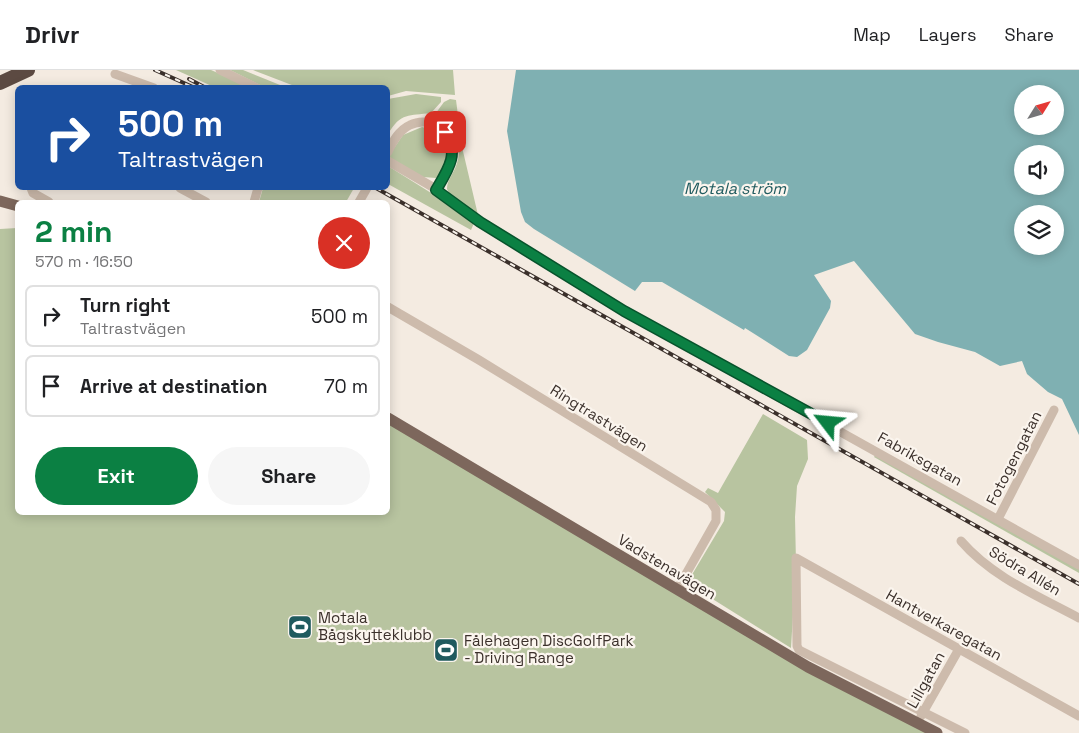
<!DOCTYPE html>
<meta charset="utf-8">
<style>
:root{--surface:#fff;--page:#f6f6f6;--text:#202124;--muted:#757577;--line:#e0e0e0;--accent:#0b8043}
body{margin:0;font-family:"Space Grotesk",sans-serif;background:var(--page);color:var(--text);height:100vh;display:flex;flex-direction:column;font-size:19px;white-space:nowrap}
*{box-sizing:border-box;margin:0}
p{font-size:16px;color:var(--muted)}
.icon{flex:none;width:28px;height:28px;fill:none;stroke:currentColor;stroke-width:2;stroke-linecap:round;stroke-linejoin:round}
.map{position:relative;flex:1;overflow:hidden}
.details{position:absolute;left:15px;top:130px;width:375px;height:315px;display:flex;flex-direction:column;background:var(--surface);border-radius:8px;box-shadow:0 2px 12px #0003}
.details>*{flex:none}
.banner{position:absolute;left:15px;top:15px;width:375px;height:105px;border-radius:8px;box-shadow:0 2px 12px #0003;background:#1a4fa0;color:#fff;overflow:hidden}
.needle{width:32px;rotate:53deg}
.buttons{position:absolute;left:1014px;top:15px;display:grid;gap:10px}
.buttons a{display:grid;place-items:center;width:50px;height:50px;border-radius:50%;background:var(--surface);box-shadow:0 2px 12px #0003;font-size:25px}
.pin{position:absolute;display:grid;place-items:center;width:42px;height:42px;color:#fff;margin:-21px;border-radius:10px;box-shadow:0 2px 8px #0006}
.me{position:absolute;width:55px;margin:-28px;rotate:299deg;stroke-linejoin:round;filter:drop-shadow(0 0 4px #0008)}
.turn{display:flex;align-items:center;gap:18px;height:105px;padding:0 20px;font-size:22px}
.turn .icon{width:65px;height:65px;stroke-width:2.5}
.turn b{display:block;font-size:35px;line-height:42px}
.round{display:grid;place-items:center;flex:none;width:52px;height:52px;border-radius:26px;background:var(--page)}
.head{display:flex;align-items:center;justify-content:space-between;height:85px;padding:0 20px}
h1{font-size:30px;font-weight:700;line-height:38px;color:var(--accent)}
.action{display:flex;gap:10px;margin-top:auto;padding:10px 20px}
.action a{flex:1;height:58px;border-radius:30px;background:var(--accent);color:#fff;font-size:20px;font-weight:700;line-height:58px;text-align:center}
.action a+a{background:var(--page);color:var(--text)}
ul{padding:0;list-style:none}
li{display:flex;align-items:center;gap:15px;height:62px;margin:0 10px 8px;padding:0 10px;border:2px solid var(--line);border-radius:8px}
li div{flex:1}
li b{display:block;font-size:19px}
li em{font-style:normal}
header{display:flex;align-items:center;gap:30px;box-sizing:border-box;height:70px;padding:0 25px;background:var(--surface);border-bottom:1px solid var(--line)}
header strong{font-size:24px}
nav{display:flex;gap:28px;margin-inline-start:auto;font-size:18px}
.map>svg:first-child{display:block}
.green{fill:#b8c4a0}
.water{fill:#7fb0b2;fill-rule:evenodd}
.lines{fill:none;stroke-linecap:round;stroke-linejoin:round}
.minor{stroke:#cdbbac;stroke-width:9}
.major{stroke:#7d675c;stroke-width:11}
.highway{stroke:#5c4a42;stroke-width:14}
.rail-casing{stroke:#3b302b;stroke-width:4}
.rail{stroke:#fbf5ee;stroke-width:2;stroke-dasharray:5.5;stroke-linecap:butt}
.route-casing{stroke:#07532c;stroke-width:12}
.route{stroke:#0b8043;stroke-width:9}
.labels{text-anchor:middle;stroke-width:4.5;stroke-linejoin:round;paint-order:stroke}
.street-label{font-size:15px;fill:#3b302b;stroke:#fbf5ee}
.poi-label{font-size:15px;fill:#3b302b;stroke:#fbf5ee;text-anchor:start}
.water-label{font-size:16px;font-style:italic;fill:#1f5a5e;stroke:#fbf5ee}
</style>
<header>
<strong>Drivr</strong>
<nav><a>Map</a><a>Layers</a><a>Share</a></nav>
</header>
<div class="map">
<svg width="1079" height="663" viewBox="0 0 1079 663">
<rect width="100%" height="100%" fill="#f4ebe1"/>
<g class="green">
<polygon points="176,0 211,0 250,17 214,17"/>
<polygon points="230,0 243,0 285,17 264,17"/>
<polygon points="253,0 453,0 455,25 406,21 388,26 388,18 297,17"/>
<path d="M416,24L441,27V32L431,43C409,46 401,42 388,64V29Z"/>
<path d="M450,29L456,30L462,77L478,145L449,123L447,119C447,110 453,104 456,96C465,75 452,56 433,47L444,32Z"/>
<path d="M422,57L438,61C450,75 451,95 436,108L423,107L388,87L403,65Z"/>
<polygon points="388,96 444,131 474,153 471,160 388,114"/>
<polygon points="263,118 354,118 346,132 259,132"/>
<polygon points="17,158 18,442 388,442 388,353 682,527 927,663 0,663 0,159"/>
<polygon points="763,344 807,370 808,389 797,416 795,447 796,493 791,578 687,513 724,451 725,442 705,422 708,418 718,423"/>
<polygon points="876,384 1079,498 1079,503 874,387"/>
</g>
<path class="water" d="M516,0H1079V365L1062,329L1048,322L1027,304L1022,291L1000,296L975,282L938,272L915,264L854,191L814,205L831,231L830,238L807,280L797,287L789,286L745,258L744,260L662,212H642L635,221L534,159L525,152L521,142L507,61ZM1022,24H1055V56H1022ZM1022,84H1055V116H1022ZM1022,144H1055V176H1022Z"/>
<g class="lines">
<g class="minor">
<polyline points="220,0 257,18"/>
<polyline points="115,4 154,18"/>
<path d="M388,82C393,71 399,60 410,55C432,44 456,64 452,88C450,100 442,110 436,119"/>
<polyline points="388,91 436,119 480,152 624,241 1079,495"/>
<polyline points="31,118 33,123 49,132"/>
<polyline points="180,118 206,132"/>
<polyline points="254,132 258,118"/>
<polyline points="359,132 367,118"/>
<polyline points="388,237 479,290 711,432 716,440 716,451 677,520"/>
<polyline points="998,449 1054,340"/>
<path d="M961,471C992,507 1038,526 1079,548"/>
<polyline points="921,646 959,579"/>
<polyline points="965,663 799,580 797,576 796,488 1079,646"/>
</g>
<g class="major">
<polyline points="0,131 18,136"/>
<polyline points="388,348 808,597 937,663"/>
</g>
<polyline class="highway" points="0,13 28,0"/>
<defs>
<g id="rail">
<polyline points="155,0 195,18"/>
<polyline points="189,9 206,18"/>
<polyline points="376,118 1079,514"/>
</g>
</defs>
<use href="#rail" class="rail-casing"/>
<use href="#rail" class="rail"/>
</g>
<g class="lines">
<defs>
<path id="route" d="M445,62C460,83 448,100 436,120L480,152L624,241L828,353"/>
</defs>
<use href="#route" class="route-casing"/>
<use href="#route" class="route"/>
</g>
<defs>
<symbol id="stadium-square" viewBox="-11 -11 22 22"><rect x="-9" y="-9" width="18" height="18" rx="4" fill="#1f5a5e" stroke="#fbf5ee"/><path d="M0-5a6.5 5 0 1 0 0 10a6.5 5 0 1 0 0-10ZM-3.5-1.8h7v3.6h-7Z" fill="#fff"/></symbol>
</defs>
<g fill-rule="evenodd">
<use href="#stadium-square" x="286" y="543" width="28" height="28"/>
<use href="#stadium-square" x="432" y="566" width="28" height="28"/>
</g>
<g class="labels">
<g class="street-label">
<text transform="translate(599 348) rotate(32)" y="5">Ringtrastvägen</text>
<text transform="translate(1014 388) rotate(-63)" y="5">Fotogengatan</text>
<text transform="translate(920 389) rotate(29)" y="5">Fabriksgatan</text>
<text transform="translate(667 497) rotate(31)" y="5">Vadstenavägen</text>
<text transform="translate(1025 501) rotate(31)" y="5">Södra Allén</text>
<text transform="translate(944 555) rotate(29)" y="5">Hantverkaregatan</text>
<text transform="translate(926 610) rotate(-61)" y="5">Lillgatan</text>
</g>
<g class="poi-label">
<text x="318" y="553">Motala<tspan x="318" dy="17">Bågskytteklubb</tspan></text>
<text x="464" y="576">Fålehagen DiscGolfPark<tspan x="464" dy="17">- Driving Range</tspan></text>
</g>
<g class="water-label">
<text x="735" y="124">Motala ström</text>
</g>
</g>
</svg>
<div class="buttons">
<a><svg class="needle" viewBox="-14 -14 28 28"><path d="M0-13l5 13h-10z" fill="#e53935"/><path d="M0 13l5-13h-10z" fill="#757577"/></svg></a>
<a><svg class="icon" aria-label="sound" viewBox="0 0 24 24"><path d="M4 9h4l5-4v14l-5-4H4zM17 9q2 3 0 6"/></svg></a>
<a><svg class="icon" aria-label="layers" viewBox="0 0 24 24"><path d="M12 4l9 5-9 5-9-5zM3 14l9 5 9-5"/></svg></a>
</div>
<div class="pin" style="left:445px;top:62px;background:#d93025"><svg class="icon" aria-label="arrive" viewBox="0 0 24 24"><path d="M6 21V4h12l-3 4 3 4H6"/></svg></div>
<svg class="me" style="left:828px;top:353px" viewBox="-20 -20 40 40"><path d="M0-17L14 15 0 8-14 15z" fill="#0b8043" stroke="#fff" stroke-width="4"/></svg>
<div class="banner">
<div class="turn"><svg class="icon" aria-label="right" viewBox="0 0 24 24"><path d="M7 20v-9h11M14 6l5 5-5 5"/></svg><div><b>500 m</b>Taltrastvägen</div></div>
</div>
<section class="details">
<div class="head"><div><h1>2 min</h1><p>570 m · 16:50</p></div><a class="round" style="background:#d93025;color:#fff"><svg class="icon" aria-label="close" viewBox="0 0 24 24"><path d="M6 6l12 12M18 6L6 18"/></svg></a></div>
<ul>
<li><svg class="icon" aria-label="right" viewBox="0 0 24 24"><path d="M7 20v-9h11M14 6l5 5-5 5"/></svg><div><b>Turn right</b><p>Taltrastvägen</p></div><em>500 m</em></li>
<li><svg class="icon" aria-label="arrive" viewBox="0 0 24 24"><path d="M6 21V4h12l-3 4 3 4H6"/></svg><div><b>Arrive at destination</b></div><em>70 m</em></li>
</ul>
<div class="action"><a>Exit</a><a>Share</a></div>
</section>
</div>
